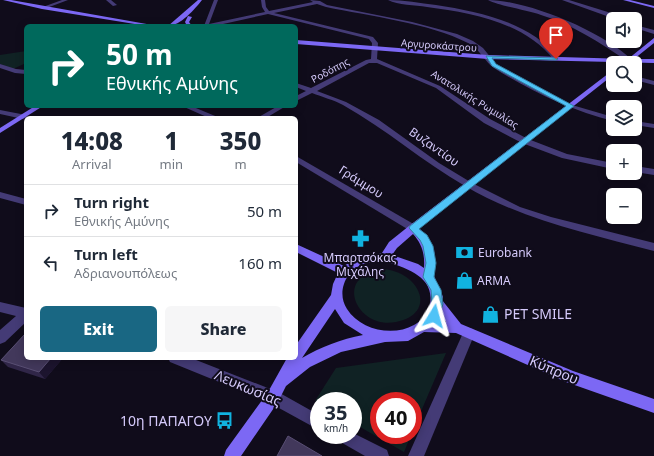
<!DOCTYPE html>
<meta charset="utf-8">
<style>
:root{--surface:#fff;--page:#f6f6f7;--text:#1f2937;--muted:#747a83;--line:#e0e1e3;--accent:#196783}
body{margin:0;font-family:"Noto Sans",sans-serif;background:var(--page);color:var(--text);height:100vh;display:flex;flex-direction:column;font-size:15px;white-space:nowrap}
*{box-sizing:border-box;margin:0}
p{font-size:13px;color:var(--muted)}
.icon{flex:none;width:22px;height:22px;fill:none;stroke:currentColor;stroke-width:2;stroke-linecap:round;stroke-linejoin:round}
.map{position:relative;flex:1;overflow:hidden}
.details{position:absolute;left:24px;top:116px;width:274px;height:244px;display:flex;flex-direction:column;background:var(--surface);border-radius:6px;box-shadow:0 2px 10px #0003}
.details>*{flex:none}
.hud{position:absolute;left:24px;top:24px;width:274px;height:84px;border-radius:6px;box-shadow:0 2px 10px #0003;background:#00695c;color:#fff;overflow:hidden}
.controls{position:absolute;left:606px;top:12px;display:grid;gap:8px}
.controls a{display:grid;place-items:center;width:36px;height:36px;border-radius:6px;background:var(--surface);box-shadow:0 2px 10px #0003;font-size:20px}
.speed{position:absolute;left:310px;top:392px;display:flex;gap:8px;font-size:20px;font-weight:700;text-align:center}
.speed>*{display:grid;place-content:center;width:52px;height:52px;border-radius:50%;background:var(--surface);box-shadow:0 2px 10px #0003;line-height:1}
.speed small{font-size:10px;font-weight:400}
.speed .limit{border:6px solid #d22;background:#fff;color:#111}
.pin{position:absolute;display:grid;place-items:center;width:34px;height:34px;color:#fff;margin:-41px -17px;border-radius:50% 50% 50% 0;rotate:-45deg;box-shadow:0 0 4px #0007}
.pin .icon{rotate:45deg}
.me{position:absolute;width:44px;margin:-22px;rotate:8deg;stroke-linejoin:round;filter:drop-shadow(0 0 3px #0008)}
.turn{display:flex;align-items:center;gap:14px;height:84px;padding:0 16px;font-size:18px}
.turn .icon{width:52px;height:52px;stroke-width:2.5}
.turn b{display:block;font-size:28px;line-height:34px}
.eta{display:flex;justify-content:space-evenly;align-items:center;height:68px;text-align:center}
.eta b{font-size:24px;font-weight:800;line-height:28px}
.primary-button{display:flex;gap:8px;margin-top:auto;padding:8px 16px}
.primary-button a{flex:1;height:46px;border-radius:6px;background:var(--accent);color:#fff;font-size:16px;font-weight:800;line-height:46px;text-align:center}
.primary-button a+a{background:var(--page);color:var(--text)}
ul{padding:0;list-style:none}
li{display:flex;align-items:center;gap:12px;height:52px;padding:0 16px;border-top:1px solid var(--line)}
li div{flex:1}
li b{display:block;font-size:15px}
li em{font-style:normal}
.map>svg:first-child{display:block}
.green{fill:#102224}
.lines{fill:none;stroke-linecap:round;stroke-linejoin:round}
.street{fill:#443b76;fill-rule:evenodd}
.secondary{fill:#7c68f4;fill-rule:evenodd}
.wall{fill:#302648}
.shaded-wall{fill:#1c142e}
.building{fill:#42385b;stroke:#594f74}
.route{fill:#4fc3f7;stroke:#337fa1}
.labels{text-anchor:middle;stroke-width:4;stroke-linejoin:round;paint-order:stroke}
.far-street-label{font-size:10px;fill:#d5cafb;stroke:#100c1b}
.street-label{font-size:12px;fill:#d5cafb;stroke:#100c1b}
.poi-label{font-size:12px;fill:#d5cafb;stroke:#100c1b;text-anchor:start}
.near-poi-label{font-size:14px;fill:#d5cafb;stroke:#100c1b;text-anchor:start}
.near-street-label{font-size:14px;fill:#d5cafb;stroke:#100c1b}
</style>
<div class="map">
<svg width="654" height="456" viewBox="0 0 654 456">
<rect width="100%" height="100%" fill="#100c1b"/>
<g class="green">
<polygon points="26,51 26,63 13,69 0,64 0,55"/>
<path d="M382,269C419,271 439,313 396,322C357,330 332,276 382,269Z"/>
<polygon points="446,353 413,430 413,401 379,401 379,435 411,435 404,452 353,423 353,401 319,401 319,404 315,401 336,368"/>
</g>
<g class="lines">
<g class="street">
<polygon points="62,0 68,0 44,9 40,8"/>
<polygon points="106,0 111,0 117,5 113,6"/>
<path d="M214,0H218L209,24L265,12L262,7L261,0H265L266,7L269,11L313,2L310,0L320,1L327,5L412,22L457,34L473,41L483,48L496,64L509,72L572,105L613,117V121C572,111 530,91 494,68C484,61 480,49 468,43C429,23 369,16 326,7L317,4L274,13L373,37L378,43L377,59L440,86L490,119L528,139L567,154L613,163V169L562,158L522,143L484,123L436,88L377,63H369L317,91L346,102L379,120L439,163L472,183L520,207L551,217L654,243V251C589,234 523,220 465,186C423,162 386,129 343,105C334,100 322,97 312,93L296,101V96L306,91L296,87V83L311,88L366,60L371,59L372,43L369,39L268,14L214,26H204Z"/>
<path d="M388,0C404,0 420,3 436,5C480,12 531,22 559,59L554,60C524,22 472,13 427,7C415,5 398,5 388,0Z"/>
<path d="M488,0C527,0 604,32 632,60L627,61C599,42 573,25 541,15C527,10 499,6 488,0Z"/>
<polygon points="562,0 569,0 611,13 621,19 615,19"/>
<polygon points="635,25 654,30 654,34 635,28"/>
<polygon points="0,64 16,69 26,70 26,74 15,73 0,68"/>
<polygon points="635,76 654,81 654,85 635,80"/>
<polygon points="182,106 191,106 220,118 209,118"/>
<polygon points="278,106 286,106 266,118 257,118"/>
<polygon points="0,110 26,115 27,117 23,119 0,114"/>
<polygon points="635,121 654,124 654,128 635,125"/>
<polygon points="296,156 417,226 418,228 417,230 409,230 296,162"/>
<polygon points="635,166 654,169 654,175 635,172"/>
<polygon points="0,192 26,199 26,205 0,198"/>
<polygon points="0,302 26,308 26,322 5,342 0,344 0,330 16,316 0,312"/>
<polygon points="469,328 473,329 475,333 424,456 408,456 463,333 465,329"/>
<polygon points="168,358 191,358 278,392 319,415 319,430 268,402 170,362"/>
<polygon points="353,433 387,450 389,456 365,456 337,440 334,435 353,435"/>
</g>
<g class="secondary">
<polygon points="3,0 11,0 158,26 147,26 42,9"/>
<path d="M198,0H202C195,9 180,26 168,26Z"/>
<polygon points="623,0 630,0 654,6 654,8"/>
<polygon points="188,16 192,17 189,22 192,26 187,26 185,22"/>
<polygon points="654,38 654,43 634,59 654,59 654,63 488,59 296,44 296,40 488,55 628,59"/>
<path d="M613,70V75L419,228L427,237L434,250L435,262L434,276L443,297L442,300L461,324L573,371L654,399V413L566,382L456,333L424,332L408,341L385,342L341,352L310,367L286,386L278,402L241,456H224L226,450L268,392L287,358H296V345L331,295L333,284L338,273L296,252V244L344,266L358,257L382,253L389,242L409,226ZM413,234C422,244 425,254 424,268L418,264L392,255L397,248ZM385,261C405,268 435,276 430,304C428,313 422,321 414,325C393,337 360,330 347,309C336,293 346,269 364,264C370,262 378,262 385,261ZM335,309L344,323L363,335C341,339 321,347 302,358ZM439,314L446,322H434Z"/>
<polygon points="35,106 43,106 0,133 0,128"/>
</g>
</g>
<polygon class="wall" points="26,358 63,358 45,379 8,367 1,360"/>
<polygon class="shaded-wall" points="51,358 63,358 45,379 39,372"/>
<g class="building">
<polygon points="25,334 26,334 26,358 51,358 39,372 1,360"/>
<polygon points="288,436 322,456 277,456"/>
</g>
<polygon class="route" points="486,56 557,58 558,59 556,60 492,58 496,64 574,106 419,229 427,235 433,246 436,263 434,277 441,290 443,304 438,319 434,321 430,319 428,316 432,304 431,290 423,277 426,263 423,246 420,240 409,228 410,226 566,106 492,66"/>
<defs>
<symbol id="pharmacy-bare" viewBox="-9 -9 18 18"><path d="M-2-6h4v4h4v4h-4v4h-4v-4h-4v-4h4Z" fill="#11b3e0" stroke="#100c1b" stroke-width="2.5" paint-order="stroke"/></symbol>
<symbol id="bank-bare" viewBox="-9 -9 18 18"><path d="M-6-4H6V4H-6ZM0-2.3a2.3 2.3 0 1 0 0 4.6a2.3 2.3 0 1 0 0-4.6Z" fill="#11b3e0" stroke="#100c1b" stroke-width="2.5" paint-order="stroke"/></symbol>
<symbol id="shop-bare" viewBox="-9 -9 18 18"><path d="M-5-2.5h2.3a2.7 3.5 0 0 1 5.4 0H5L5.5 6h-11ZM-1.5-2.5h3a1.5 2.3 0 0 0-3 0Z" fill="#11b3e0" stroke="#100c1b" stroke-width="2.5" paint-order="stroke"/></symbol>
<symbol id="bus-bare" viewBox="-9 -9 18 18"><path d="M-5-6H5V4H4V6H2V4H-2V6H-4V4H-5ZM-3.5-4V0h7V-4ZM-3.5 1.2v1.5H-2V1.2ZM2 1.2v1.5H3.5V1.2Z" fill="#11b3e0" stroke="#100c1b" stroke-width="2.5" paint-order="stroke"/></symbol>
</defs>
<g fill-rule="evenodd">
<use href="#pharmacy-bare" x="348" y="226" width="25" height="25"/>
<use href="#bank-bare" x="452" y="240" width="25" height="25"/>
<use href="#shop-bare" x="452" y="268" width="25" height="25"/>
<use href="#shop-bare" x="478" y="302" width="25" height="25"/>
<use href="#bus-bare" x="212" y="408" width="25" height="25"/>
</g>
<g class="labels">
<g class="far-street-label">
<text transform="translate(439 45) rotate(4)" y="4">Αργυροκάστρου</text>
<text transform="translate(330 70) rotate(-28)" y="4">Ροδόπης</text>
<text transform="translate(475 99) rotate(32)" y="4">Ανατολικής Ρωμυλίας</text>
</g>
<g class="street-label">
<text transform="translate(434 147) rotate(35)" y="4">Βυζαντίου</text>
<text transform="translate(361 182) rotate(32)" y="4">Γράμμου</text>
</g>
<g class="poi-label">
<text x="478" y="257">Eurobank</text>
<text x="360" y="262" text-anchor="middle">Μπαρτσόκας<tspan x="360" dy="14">Μιχάλης</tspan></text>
<text x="477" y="285">ARMA</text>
</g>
<g class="near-poi-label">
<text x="504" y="319">PET SMILE</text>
<text x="212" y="426" text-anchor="end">10η ΠΑΠΑΓΟΥ</text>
</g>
<g class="near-street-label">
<text transform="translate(554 370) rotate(23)" y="5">Κύπρου</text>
<text transform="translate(248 388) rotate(23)" y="5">Λευκωσίας</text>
</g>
</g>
</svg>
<div class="controls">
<a><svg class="icon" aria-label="sound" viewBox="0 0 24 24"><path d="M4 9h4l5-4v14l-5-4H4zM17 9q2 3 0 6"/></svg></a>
<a><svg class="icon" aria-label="search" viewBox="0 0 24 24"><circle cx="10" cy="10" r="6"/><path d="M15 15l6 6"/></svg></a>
<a><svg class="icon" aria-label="layers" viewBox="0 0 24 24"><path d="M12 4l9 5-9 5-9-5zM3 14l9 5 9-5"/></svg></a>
<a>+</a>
<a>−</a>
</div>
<div class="speed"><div>35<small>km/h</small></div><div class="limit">40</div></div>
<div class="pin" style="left:556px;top:59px;background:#d93025"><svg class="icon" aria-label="arrive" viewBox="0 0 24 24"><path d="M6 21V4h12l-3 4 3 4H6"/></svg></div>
<svg class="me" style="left:434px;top:316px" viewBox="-20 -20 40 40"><path d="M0-17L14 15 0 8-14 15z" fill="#4fc3f7" stroke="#fff" stroke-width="4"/></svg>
<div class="hud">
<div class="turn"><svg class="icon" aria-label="right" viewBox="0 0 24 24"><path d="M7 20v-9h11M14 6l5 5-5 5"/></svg><div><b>50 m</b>Εθνικής Αμύνης</div></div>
</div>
<section class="details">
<div class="eta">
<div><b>14:08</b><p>Arrival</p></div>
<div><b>1</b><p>min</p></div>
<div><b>350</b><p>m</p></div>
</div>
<ul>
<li><svg class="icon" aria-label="right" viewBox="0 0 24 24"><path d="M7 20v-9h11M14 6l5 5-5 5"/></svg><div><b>Turn right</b><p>Εθνικής Αμύνης</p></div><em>50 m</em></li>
<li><svg class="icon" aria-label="left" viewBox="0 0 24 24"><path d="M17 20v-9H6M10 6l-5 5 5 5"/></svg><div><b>Turn left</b><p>Αδριανουπόλεως</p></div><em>160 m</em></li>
</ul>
<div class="primary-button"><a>Exit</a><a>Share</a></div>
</section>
</div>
